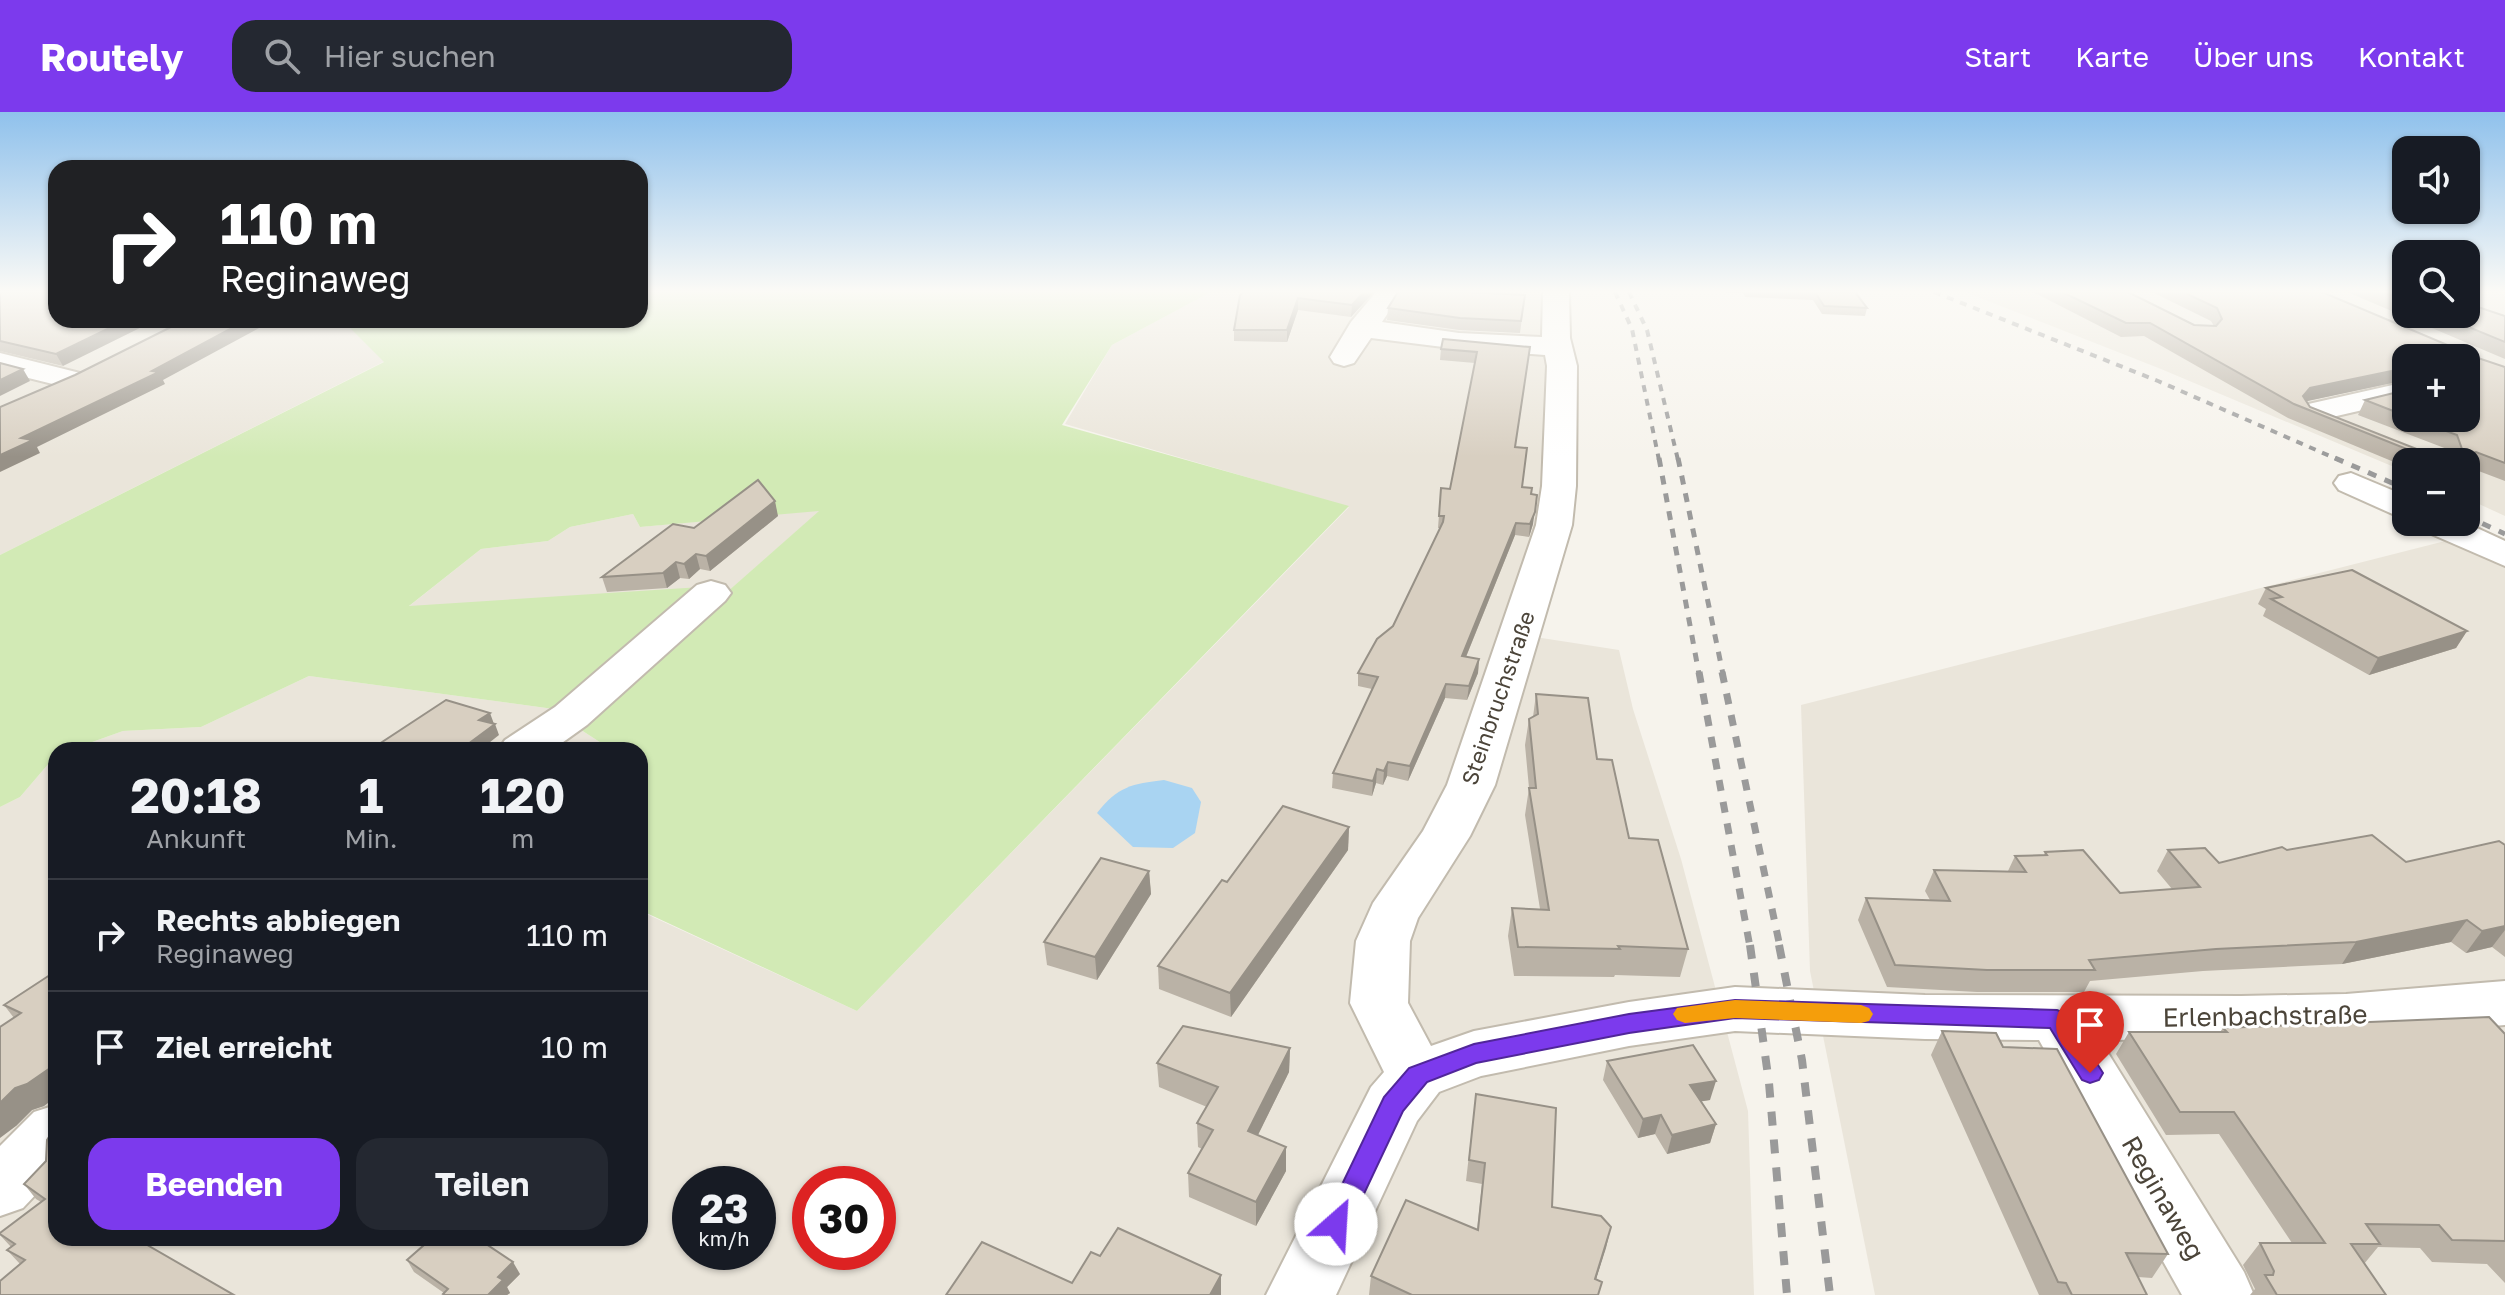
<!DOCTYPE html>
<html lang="de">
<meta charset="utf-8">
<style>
:root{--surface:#171b24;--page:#242831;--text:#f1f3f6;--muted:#9ea1a6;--line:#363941;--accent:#7c3aed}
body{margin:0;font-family:"Golos Text",sans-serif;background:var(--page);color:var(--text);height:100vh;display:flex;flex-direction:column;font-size:30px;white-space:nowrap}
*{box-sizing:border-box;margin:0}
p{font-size:26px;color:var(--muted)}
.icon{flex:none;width:44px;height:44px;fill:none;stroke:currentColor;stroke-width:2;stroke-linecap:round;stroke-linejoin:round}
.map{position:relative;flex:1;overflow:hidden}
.side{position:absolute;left:48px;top:630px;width:600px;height:504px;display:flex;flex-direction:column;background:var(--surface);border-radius:24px;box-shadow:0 2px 6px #0004}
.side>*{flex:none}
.top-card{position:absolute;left:48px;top:48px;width:600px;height:168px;border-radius:24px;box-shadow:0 2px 6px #0004;background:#202124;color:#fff;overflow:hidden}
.controls{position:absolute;left:2392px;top:24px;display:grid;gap:16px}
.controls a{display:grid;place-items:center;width:88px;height:88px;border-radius:16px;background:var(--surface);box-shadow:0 2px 6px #0004;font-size:40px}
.speed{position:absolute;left:672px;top:1054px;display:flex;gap:16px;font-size:40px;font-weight:700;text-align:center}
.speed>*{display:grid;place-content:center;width:104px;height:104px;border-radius:50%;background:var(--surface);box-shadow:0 2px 6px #0004;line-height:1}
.speed small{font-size:20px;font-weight:400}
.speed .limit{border:12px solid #d22;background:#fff;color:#111}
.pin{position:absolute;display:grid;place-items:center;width:68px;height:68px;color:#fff;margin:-82px -34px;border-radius:50% 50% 50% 0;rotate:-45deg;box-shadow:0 0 8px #0007}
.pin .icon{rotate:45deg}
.me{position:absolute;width:88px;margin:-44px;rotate:26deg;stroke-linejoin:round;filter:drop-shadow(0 0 6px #0008)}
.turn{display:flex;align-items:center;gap:28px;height:168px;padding:0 40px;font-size:36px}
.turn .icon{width:104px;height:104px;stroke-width:2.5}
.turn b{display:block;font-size:56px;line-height:68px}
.eta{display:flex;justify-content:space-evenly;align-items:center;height:136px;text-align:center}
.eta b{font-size:48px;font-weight:700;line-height:56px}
.button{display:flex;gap:16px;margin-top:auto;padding:16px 40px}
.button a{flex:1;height:92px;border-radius:24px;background:var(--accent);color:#fff;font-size:32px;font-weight:700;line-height:92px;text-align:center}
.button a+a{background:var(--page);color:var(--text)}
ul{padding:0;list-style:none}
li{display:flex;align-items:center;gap:24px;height:112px;padding:0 40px;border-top:2px solid var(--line)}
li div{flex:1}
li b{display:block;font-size:30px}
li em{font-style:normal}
header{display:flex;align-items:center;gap:48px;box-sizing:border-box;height:112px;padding:0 40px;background:var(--accent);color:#fff}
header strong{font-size:38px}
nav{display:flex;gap:44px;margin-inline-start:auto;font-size:28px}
.search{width:560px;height:72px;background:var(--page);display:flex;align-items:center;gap:20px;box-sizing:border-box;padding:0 28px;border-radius:24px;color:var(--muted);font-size:30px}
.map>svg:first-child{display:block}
.residential{fill:#eae5da;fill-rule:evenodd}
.green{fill:#d2eab5}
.water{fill:#a9d4f2}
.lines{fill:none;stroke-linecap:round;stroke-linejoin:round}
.minor-casing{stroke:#c2bbae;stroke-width:4}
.minor{fill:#fff;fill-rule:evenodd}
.rail-far3{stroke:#9a9a9a;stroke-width:4;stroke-dasharray:7 7;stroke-linecap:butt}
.rail-far2{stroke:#9a9a9a;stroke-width:5;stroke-dasharray:9 9;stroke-linecap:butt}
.rail-far1{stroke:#9a9a9a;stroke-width:7;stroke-dasharray:11 11;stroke-linecap:butt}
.rail{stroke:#9a9a9a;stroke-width:8;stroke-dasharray:14 14;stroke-linecap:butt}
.wall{fill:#bab2a6;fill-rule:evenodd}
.shaded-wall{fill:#979187}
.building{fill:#d8cfc1;stroke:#979187;stroke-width:2;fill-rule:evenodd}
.route{fill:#7c3aed;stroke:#51269a;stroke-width:2}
.slow{fill:#f59e0b}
.labels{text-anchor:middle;stroke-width:6;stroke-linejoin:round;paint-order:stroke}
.street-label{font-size:22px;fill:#4b4439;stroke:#fff}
.near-street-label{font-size:26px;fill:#4b4439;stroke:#fff}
</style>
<header>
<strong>Routely</strong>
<div class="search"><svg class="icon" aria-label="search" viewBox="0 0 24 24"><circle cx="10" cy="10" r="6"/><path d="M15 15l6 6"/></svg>Hier suchen</div>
<nav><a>Start</a><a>Karte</a><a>Über uns</a><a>Kontakt</a></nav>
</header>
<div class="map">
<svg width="2505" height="1183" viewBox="0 0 2505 1183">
<rect width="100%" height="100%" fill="#f6f3ec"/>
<g class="residential">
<polygon points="0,180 56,208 342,208 385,249 0,443"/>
<path d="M1211,180H1554V375L1516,522L1619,538L1633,597L1681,747L1748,999L1754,1183H0V695L20,685L56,643V1126H640V799L857,899L1349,395L1065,312L1112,233ZM690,1072H758V1140H690ZM810,1072H878V1140H810Z"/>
<path d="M1965,180H2406V202H2466V180H2505V404L2466,386V350H2406V360L2161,257ZM2406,246H2466V306H2406Z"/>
<polygon points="821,398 575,614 612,638 70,638 123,619 201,615 309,564 561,598 408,495 481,437 548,429 570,415 633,402 640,415"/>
<polygon points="2453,427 2505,451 2505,1183 1875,1183 1810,859 1801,593"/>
</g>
<polygon class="green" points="640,180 1211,180 1112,233 1062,313 1349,394 857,899 640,798 640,638 612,638 575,614 819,399 640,415 633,402 570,415 548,429 481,437 409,494 701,475 561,598 309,564 201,615 123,619 70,638 56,638 56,643 20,685 0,695 0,443 384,250 342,208 640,208"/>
<path class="water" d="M1164,668L1192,676L1201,690L1195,721L1173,736L1133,735L1097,701C1118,674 1132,672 1164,668Z"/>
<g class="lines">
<defs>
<g id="minor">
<polygon points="1376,180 1402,180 1382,210 1459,221 1542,225 1543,180 1569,180 1570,226 1577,254 1576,374 1572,413 1495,673 1470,724 1418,806 1410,829 1408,891 1431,934 1474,919 1629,890 1735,875 1925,883 2241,884 2346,882 2505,869 2505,913 2346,926 2100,928 2244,1160 2254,1183 2182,1183 2039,928 1925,927 1735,919 1629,934 1481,964 1439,980 1417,1009 1336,1183 1266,1183 1371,975 1384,960 1350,891 1356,829 1373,791 1423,719 1447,673 1536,413 1542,374 1547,254 1545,243 1459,237 1371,226 1354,251 1344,254 1334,251 1330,245 1351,210"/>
<polygon points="0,241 80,261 84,267 80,273 69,276 0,259"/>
<polygon points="2406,270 2406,288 2315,309 2304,307 2299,300 2304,293"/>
<polygon points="2351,361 2406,384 2406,408 2339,378 2334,371 2339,364"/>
<polygon points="2417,410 2464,410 2505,429 2505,454 2422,418"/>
<polygon points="711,469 725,473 731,481 725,489 587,613 552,638 498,638 505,628 555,595 697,473"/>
<polygon points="56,993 56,1061 23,1096 0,1104 0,1034 34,1000"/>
</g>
</defs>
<use href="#minor" class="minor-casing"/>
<use href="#minor" class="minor"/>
<g class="rail-far3">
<polyline points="1615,180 1632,217 1659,348"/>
<polyline points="1629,180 1647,218 1678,348"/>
<polyline points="1934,180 2158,269 2339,348"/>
</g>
<g class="rail-far2">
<polyline points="1659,346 1699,562"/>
<polyline points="1678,346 1723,562"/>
<polyline points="2335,346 2406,377"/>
<polyline points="2466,404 2505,422"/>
</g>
<g class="rail-far1">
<polyline points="1699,560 1750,835"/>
<polyline points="1722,560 1780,835"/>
</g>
<g class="rail">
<polyline points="1750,833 1769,971 1787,1183"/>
<polyline points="1779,833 1802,948 1830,1183"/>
</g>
</g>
<g class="wall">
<polygon points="0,180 56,180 63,254 0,239"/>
<polygon points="1244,180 1374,180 1351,205 1298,198 1287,230 1234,229 1234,218"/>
<polygon points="1721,180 1855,180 1867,196 1865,204 1822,202 1813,188 1745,185 1743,181"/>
<path d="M2033,180H2128L2194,213L2214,214L2211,209L2152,180H2322L2472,244L2505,255V369L2468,355L2466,350H2406V355L2288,306L2144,224L2121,225ZM2406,246L2466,306H2406V278L2365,288L2358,303L2447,337L2419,338L2310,295L2306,289L2406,268Z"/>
<polygon points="2347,180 2406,180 2406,202 2466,202 2505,204 2505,247"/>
<polygon points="1525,183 1520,221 1459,218 1387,208 1388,196"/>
<polygon points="1530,235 1515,335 1522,375 1531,382 1533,412 1529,425 1515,423 1466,545 1479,547 1478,561 1467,588 1445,586 1408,669 1387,664 1383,673 1376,671 1372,684 1332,676 1333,661 1372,577 1358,574 1358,561 1393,514 1440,416 1438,416 1441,376 1450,377 1475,251 1440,248 1441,237"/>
<polygon points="778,404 710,459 700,457 689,467 680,466 667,476 607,480 602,465"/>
<polygon points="2266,476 2467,519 2456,536 2369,563 2263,504 2266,497 2258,492"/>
<polygon points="1536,582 1597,647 1629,726 1688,837 1680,865 1615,863 1614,865 1514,864 1508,824 1512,796 1540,797 1525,703 1529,676 1525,633 1529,607 1533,605"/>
<polygon points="1349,715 1348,738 1231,905 1159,877 1158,854 1227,770"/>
<polygon points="2505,733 2505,845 2492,835 2466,841 2451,830 2342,852 2203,859 2090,869 2084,880 1977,880 1887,875 1858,808 1866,786 1930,788 1925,779 1934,758 2008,759 2015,744 2044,743 2045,740 2120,781 2172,777 2157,759 2168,738 2219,751 2287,738 2406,750"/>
<polygon points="1149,759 1151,782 1097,868 1047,853 1044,830"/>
<polygon points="56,859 44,994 32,998 16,1014 14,906 4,893"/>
<polygon points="2223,916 2505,922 2505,1171 2487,1152 2432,1150 2420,1136 2378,1135 2364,1152 2386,1183 2250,1183 2255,1177 2243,1153 2260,1131 2292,1131 2219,1022 2166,1023 2116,942 2129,920 2220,920"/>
<polygon points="1942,919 2003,935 2168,1142 2152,1166 2138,1165 2147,1183 2039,1183 1931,943"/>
<polygon points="1290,936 1289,960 1258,1023 1286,1035 1286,1059 1256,1114 1189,1085 1188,1061 1202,1037 1198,1035 1197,1011 1207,995 1159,975 1157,951"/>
<polygon points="1607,949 1710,988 1701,989 1716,1012 1710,1031 1667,1042 1655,1022 1638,1026 1603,968"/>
<polygon points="1476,982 1552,1095 1611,1115 1596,1167 1599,1183 1369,1183 1371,1164 1477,1118 1482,1072 1466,1069"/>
<polygon points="46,1049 56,1126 20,1152 7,1138 11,1135 0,1123 41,1090 36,1087 24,1072"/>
<polygon points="407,1148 520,1162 507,1175 510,1181 507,1183 444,1183 444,1181 414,1160"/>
</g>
<g class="shaded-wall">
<polygon points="1364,180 1374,180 1351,205 1352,193"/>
<polygon points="1298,186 1298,198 1287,230 1287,218"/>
<polygon points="126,208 156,208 63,254 56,242"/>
<polygon points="247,208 274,208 163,268 165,272 37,335 40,341 0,360 0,343 21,326"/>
<polygon points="2406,256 2406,268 2303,290 2303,284 2310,276"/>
<polygon points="23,257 30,269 0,284 0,268"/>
<polygon points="2476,340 2468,355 2466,355 2466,350 2439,350"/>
<polygon points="1537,383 1533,412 1529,425 1530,412"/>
<polygon points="775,389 778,404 710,459 706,444"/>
<polygon points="1516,411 1515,423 1461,557 1462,544"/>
<polygon points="696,442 700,457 689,467 684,452"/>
<polygon points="676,450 680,466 667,476 663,461"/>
<polygon points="2467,519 2456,536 2369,563 2378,546"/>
<polygon points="1479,547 1478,561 1467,588 1469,574"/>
<polygon points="1446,572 1445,586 1408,669 1410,654"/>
<polygon points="490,601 494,612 479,608"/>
<polygon points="495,612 499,623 480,638 460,638"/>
<polygon points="1388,650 1387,664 1383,673 1384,659"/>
<polygon points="1377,657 1376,671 1372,684 1373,669"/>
<polygon points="1349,715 1348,738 1231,905 1230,881"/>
<polygon points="1149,759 1151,782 1097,868 1095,845"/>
<polygon points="2467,808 2451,830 2342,852 2356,830"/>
<polygon points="2505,814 2505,818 2492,835 2466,841 2482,819"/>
<polygon points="1290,936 1289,960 1248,1043 1248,1019"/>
<polygon points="56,952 56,985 44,994 32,998 16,1014 0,1026 0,991 15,976"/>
<polygon points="1716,969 1710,988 1685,992 1690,973"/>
<polygon points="1661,1003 1655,1022 1638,1026 1643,1007"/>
<polygon points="1716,1012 1710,1031 1667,1042 1672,1023"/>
<polygon points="1286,1035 1286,1059 1256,1114 1256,1090"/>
<polygon points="1611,1115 1606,1136 1591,1183 1595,1167"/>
<polygon points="513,1150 520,1162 507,1175 510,1181 507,1183 488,1183 498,1165"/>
<polygon points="1221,1163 1221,1183 1210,1183"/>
</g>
<g class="building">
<polygon points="0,180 56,180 56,208 126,208 56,242 0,229"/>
<polygon points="1244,180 1364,180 1352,193 1298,186 1287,218 1234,218 1240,183"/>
<polygon points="1398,180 1468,180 1525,183 1521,209 1460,206 1388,196"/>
<polygon points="1815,180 1855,180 1867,196 1824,194"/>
<path d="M2062,180H2128L2194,213L2216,214L2222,207L2217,196L2183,180H2322L2452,235H2470L2472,244L2505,255V351L2476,340L2439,350L2294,292L2150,211H2126ZM2406,246H2466V306H2411L2457,323L2462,337L2419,338L2310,295L2303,284L2310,276L2406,256Z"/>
<polygon points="2383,180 2406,180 2406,189"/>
<polygon points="2466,191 2505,204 2505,230 2437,202 2466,202"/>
<polygon points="185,208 247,208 152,259 159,260 21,326 33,328 0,343 0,295 75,263"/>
<polygon points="1443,227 1530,235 1515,335 1527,336 1522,375 1532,376 1531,382 1537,383 1535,400 1530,412 1516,411 1462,544 1479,547 1469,574 1446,572 1410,654 1388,650 1384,659 1377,657 1373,669 1333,661 1378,565 1358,561 1377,527 1393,514 1443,410 1444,404 1439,404 1441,376 1450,377 1477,240 1441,237"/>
<polygon points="0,251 23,257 0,268"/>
<polygon points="2406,278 2406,304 2365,288"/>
<polygon points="758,368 775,389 706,444 696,442 684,452 676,450 663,461 602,465 673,412 694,416"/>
<polygon points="2352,458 2467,519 2378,546 2271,487 2282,485 2266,476"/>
<polygon points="1536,582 1588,586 1597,647 1612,648 1629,726 1658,728 1688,837 1618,834 1620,837 1518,835 1512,796 1549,798 1529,676 1536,676 1529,607 1538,602"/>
<polygon points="446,588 490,601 479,608 495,612 460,638 370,638"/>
<polygon points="1283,694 1349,715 1230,881 1158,854 1222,768 1227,770"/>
<polygon points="2372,723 2406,750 2499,729 2505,733 2505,814 2482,819 2467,808 2356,830 2216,837 2089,848 2095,858 1987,858 1895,853 1866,786 1950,789 1934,758 2026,760 2015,744 2047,743 2045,740 2083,738 2120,781 2200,775 2168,738 2205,736 2219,751 2282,735 2287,738"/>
<polygon points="1101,746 1149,759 1095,845 1044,830"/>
<polygon points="56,859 56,952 27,972 15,976 0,991 0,915 21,901 4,893"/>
<polygon points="2489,905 2505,922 2505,1129 2452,1128 2439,1113 2366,1112 2380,1132 2351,1132 2386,1183 2277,1183 2265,1163 2273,1163 2274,1159 2260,1131 2325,1131 2234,1000 2180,1000 2129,920 2227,920 2223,916"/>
<polygon points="1183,914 1290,936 1248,1019 1286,1035 1256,1090 1188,1061 1213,1018 1197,1011 1218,975 1157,951"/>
<polygon points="1942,919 1996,921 2003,935 2057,937 2168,1142 2126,1141 2147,1183 2072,1183 2066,1171 2058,1170"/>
<polygon points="1693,933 1716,969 1690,973 1716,1012 1672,1023 1661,1003 1643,1007 1607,949"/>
<polygon points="1476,982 1556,996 1552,1095 1601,1104 1611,1115 1595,1167 1602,1170 1598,1183 1412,1183 1371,1164 1406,1088 1478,1118 1485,1051 1469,1048"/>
<polygon points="56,1014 56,1126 135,1126 234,1183 0,1183 0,1169 25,1148 7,1138 15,1132 0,1122 0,1121 45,1087 24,1072 46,1049 47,1028"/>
<polygon points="1118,1116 1221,1163 1210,1183 946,1183 982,1130 1072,1171 1091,1140 1100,1144"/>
<polygon points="432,1126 477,1126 513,1150 498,1165 503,1168 488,1183 445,1183 443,1182 448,1177 407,1148"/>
</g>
<linearGradient id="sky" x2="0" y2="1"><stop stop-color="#8fc1ec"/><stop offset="0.52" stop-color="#fbfaf6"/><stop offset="1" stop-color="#fbfaf6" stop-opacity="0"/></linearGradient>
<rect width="2505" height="345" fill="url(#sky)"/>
<polygon class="route" points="1735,888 2057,898 2065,901 2103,961 2099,968 2090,971 2082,968 2050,916 1735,906 1629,921 1476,951 1427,970 1403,999 1346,1120 1336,1124 1327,1120 1323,1112 1384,985 1409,956 1474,932 1629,902"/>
<polygon class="slow" points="1735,888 1861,893 1869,896 1873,902 1869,909 1861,911 1735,906 1685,911 1677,908 1673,902 1677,896"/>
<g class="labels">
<g class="street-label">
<text transform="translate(1498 586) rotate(-71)" y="8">Steinbruchstraße</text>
</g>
<g class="near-street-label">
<text transform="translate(2265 904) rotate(-1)" y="9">Erlenbachstraße</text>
<text transform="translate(2163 1086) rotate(60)" y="9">Reginaweg</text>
</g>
</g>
</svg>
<div class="controls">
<a><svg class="icon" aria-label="sound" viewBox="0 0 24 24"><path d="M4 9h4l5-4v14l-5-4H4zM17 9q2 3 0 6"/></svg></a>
<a><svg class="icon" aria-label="search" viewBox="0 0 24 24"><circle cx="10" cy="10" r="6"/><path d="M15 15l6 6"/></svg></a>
<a>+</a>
<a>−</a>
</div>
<div class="speed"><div>23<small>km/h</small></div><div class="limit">30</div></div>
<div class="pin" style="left:2090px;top:961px;background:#d93025"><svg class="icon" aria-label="arrive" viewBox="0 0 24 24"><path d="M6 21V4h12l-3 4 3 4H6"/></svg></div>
<svg class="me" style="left:1336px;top:1112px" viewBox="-20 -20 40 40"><circle r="19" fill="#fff"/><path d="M0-13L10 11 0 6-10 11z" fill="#7c3aed"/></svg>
<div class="top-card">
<div class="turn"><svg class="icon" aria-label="right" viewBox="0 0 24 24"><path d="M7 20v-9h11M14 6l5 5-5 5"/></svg><div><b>110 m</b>Reginaweg</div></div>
</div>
<section class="side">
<div class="eta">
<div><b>20:18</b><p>Ankunft</p></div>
<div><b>1</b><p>Min.</p></div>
<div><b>120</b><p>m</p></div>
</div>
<ul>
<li><svg class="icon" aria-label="right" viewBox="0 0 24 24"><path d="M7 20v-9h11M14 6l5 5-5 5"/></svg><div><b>Rechts abbiegen</b><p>Reginaweg</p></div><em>110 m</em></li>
<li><svg class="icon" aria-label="arrive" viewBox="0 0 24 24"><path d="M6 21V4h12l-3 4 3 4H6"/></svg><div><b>Ziel erreicht</b></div><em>10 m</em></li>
</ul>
<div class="button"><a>Beenden</a><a>Teilen</a></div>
</section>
</div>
